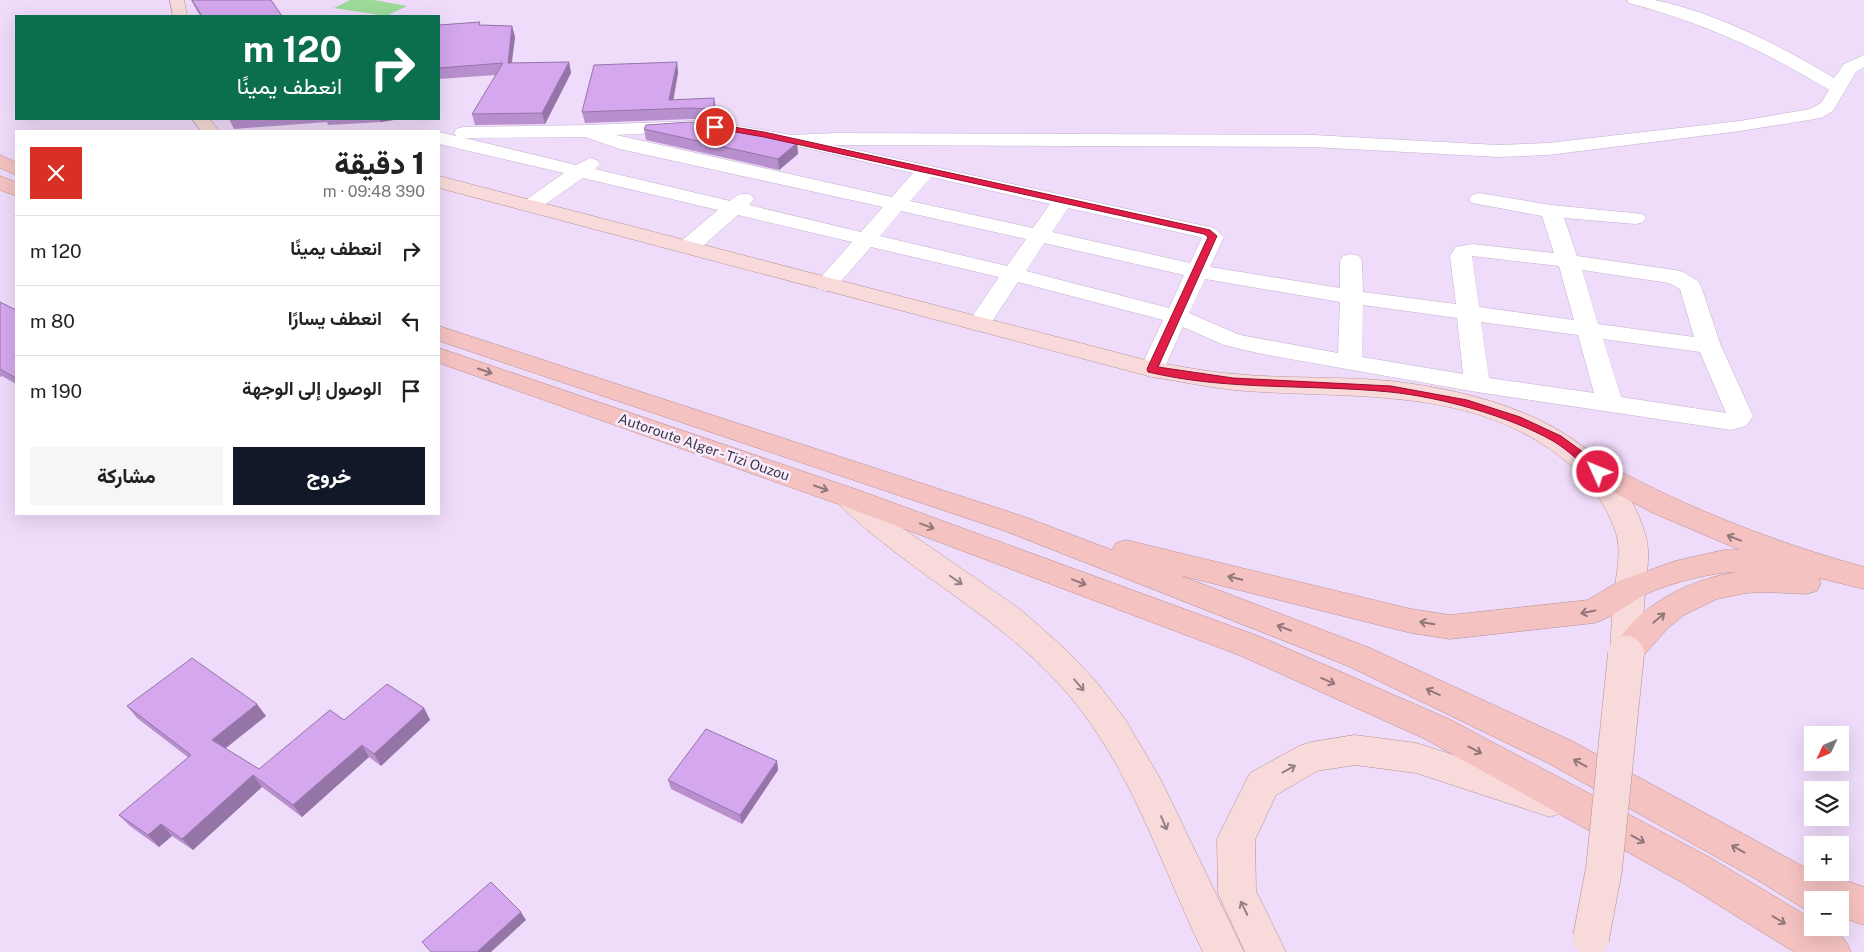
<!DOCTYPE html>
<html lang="ar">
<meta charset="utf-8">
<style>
:root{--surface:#fff;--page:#f6f6f6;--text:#222;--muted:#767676;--line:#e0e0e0;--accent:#111827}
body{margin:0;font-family:"Public Sans",Vazirmatn,sans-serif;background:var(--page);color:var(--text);direction:rtl;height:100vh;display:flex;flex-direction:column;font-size:19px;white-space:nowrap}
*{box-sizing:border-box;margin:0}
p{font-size:16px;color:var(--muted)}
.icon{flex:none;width:28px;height:28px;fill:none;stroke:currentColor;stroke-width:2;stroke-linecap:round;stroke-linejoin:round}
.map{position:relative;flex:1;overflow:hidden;direction:ltr}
.sheet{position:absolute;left:15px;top:130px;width:425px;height:385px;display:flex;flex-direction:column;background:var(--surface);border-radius:0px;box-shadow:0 5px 20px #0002;direction:rtl}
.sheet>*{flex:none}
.guide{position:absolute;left:15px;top:15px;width:425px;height:105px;border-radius:0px;box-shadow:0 5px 20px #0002;direction:rtl;background:#0b6e4f;color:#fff;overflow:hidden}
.needle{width:32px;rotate:226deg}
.tools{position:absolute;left:1804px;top:726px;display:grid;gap:10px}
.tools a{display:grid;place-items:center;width:45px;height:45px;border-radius:0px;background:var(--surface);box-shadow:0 5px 20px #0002;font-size:25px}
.pin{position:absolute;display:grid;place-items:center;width:42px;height:42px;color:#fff;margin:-21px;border:2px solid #fff;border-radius:50%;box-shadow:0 1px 5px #0007}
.me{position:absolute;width:55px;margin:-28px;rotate:314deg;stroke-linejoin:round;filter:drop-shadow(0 0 4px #0008)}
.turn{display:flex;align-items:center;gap:18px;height:105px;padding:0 15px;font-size:22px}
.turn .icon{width:65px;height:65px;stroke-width:2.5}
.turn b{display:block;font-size:35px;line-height:42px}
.round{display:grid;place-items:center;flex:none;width:52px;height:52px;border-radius:0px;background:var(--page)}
.headline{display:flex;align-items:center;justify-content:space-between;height:85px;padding:0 15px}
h1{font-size:30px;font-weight:800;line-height:38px}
.primary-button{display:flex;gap:10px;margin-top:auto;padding:10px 15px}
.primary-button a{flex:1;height:58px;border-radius:0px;background:var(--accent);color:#fff;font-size:20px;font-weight:800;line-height:58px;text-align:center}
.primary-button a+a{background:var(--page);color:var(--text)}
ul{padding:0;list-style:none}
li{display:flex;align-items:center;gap:15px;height:70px;padding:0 15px;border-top:1px solid var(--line)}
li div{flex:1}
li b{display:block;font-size:19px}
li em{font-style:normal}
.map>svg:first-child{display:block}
.green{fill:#9ddb9a}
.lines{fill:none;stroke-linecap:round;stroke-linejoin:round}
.minor-casing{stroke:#c4b1ce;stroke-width:1}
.major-casing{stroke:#b59295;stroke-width:1}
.highway-casing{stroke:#b59295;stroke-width:1}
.minor{fill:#fff;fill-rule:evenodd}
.major{fill:#f8dada;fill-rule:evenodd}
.highway{fill:#f4c2c1;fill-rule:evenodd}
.major-bridge-casing{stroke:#b59295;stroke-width:37;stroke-linecap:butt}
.major-bridge{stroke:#f8dada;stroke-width:36}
.wall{fill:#b790cd}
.shaded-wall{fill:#9575a7}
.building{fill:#d5a7ee;stroke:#9575a7}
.oneway{stroke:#91767c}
.oneway2{stroke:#938188}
.route{fill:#e11d48;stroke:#92132f}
.labels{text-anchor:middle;stroke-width:5;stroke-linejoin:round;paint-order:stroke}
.street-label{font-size:14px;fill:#403844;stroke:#f8ecfe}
</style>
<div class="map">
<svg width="1864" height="952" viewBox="0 0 1864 952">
<rect width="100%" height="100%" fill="#efdbfa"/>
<polygon class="green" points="350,0 374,0 407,6 386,16 334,8"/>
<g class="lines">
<defs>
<path id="minor" d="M1627,0C1635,0 1645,0 1654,0C1715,12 1781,46 1834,78L1844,64L1864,55V67L1856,72L1833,111L1821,118L1740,131L1548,155L1498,157L1313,147L834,145L1214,228L1224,237L1210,267L1340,288V261L1343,256L1351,254L1359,256L1362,261L1363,292L1456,304L1450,256L1456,247L1472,244L1554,253L1542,216L1472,203L1469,199L1472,195L1479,193L1551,205L1643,214L1646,218L1643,222L1636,224L1564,218L1577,256L1675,270L1683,272L1698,281L1701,286L1721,346L1753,416L1746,426L1731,430L1477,392L1262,354L1224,345L1183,327L1164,369L1161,374L1152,377L1143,374L1140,369L1163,320L1018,282L987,329L979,331L971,329L967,324L999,277L871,247L834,289L826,291L818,289L815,284L852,242L738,215L696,252L688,253L680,252L677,247L680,242L718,210L583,178L537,210L530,212L523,210L520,206L523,202L564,173L439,144V132L456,136L454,133L456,129L463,127L587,125L692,121L715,122L792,135L836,133L1313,135L1498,145L1548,143L1740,121L1810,109L1821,103L1829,90C1766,51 1701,22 1629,3ZM692,131C766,135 841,157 913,173L892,197L616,135ZM585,137L620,149L883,207L861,232L749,205L754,199L751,195C742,192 737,195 730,201L595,169L600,164L597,160L590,158L576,165L465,138ZM931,177L1050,204L1033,228L910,201ZM1068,208L1200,237L1202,238L1190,263L1052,232ZM901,211L1026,239L1007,266L880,236ZM1044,243L1184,275L1169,308L1026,271ZM1472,256L1559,266L1574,320L1479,307ZM1582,270L1669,283L1680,289L1694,337L1598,324ZM1205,279L1340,302L1338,353L1240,335L1189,313ZM1363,305L1457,318L1463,374L1362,357ZM1481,322L1578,335L1594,393L1489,378ZM1603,339L1700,352L1726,413L1621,397Z"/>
<g id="major">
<polygon points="170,0 184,0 187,16 173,16"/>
<polygon points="192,119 210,119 219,131 201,131"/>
<path d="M439,176L1153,362C1180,366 1207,372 1235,374C1286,379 1338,376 1390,381C1489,392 1616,428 1646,537C1651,556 1646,574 1645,593C1643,614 1643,634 1642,654L1637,663L1626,667L1615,663L1610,654C1611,634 1612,614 1614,594C1616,575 1621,556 1617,537C1609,508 1590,482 1568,463C1474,383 1348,400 1234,390C1207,387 1179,381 1152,377L439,188Z"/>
<path d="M848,487L858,490L901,527L1020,609L1064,648L1094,679L1125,719L1161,780L1244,952H1203C1163,870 1136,782 1080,709C1023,635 952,598 881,541C866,530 852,516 838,504L834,497L838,490Z"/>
<polygon points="1355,735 1416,743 1563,790 1568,801 1563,812 1550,817 1416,773 1355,765 1317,771 1276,795 1255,840 1256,891 1286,952 1245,952 1218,893 1217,839 1250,773 1299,746 1311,742"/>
</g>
<g id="highway">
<polygon points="0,155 16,162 16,175 0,168"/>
<polygon points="0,176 16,182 16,196 0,190"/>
<path d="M439,326L1025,517L1112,550L1116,543L1126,540L1411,609L1450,615L1588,600L1619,581L1675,561L1724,550H1740L1653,513L1588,479L1584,472L1588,465L1598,463L1608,465C1690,509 1774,542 1864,567V589L1819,578L1821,583L1817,591L1806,594L1766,592L1746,593L1717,599L1684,615L1668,628L1637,663L1626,667L1615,663L1610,654C1634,607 1686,580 1737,572C1711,572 1661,585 1639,598C1624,607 1611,618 1594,623L1450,639L1411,633L1179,575L1370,648L1572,741L1806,868H1812V872H1823L1864,887V925L1840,917V900H1812L1811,913L1754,878L1548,763L1348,666L1005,531L439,341Z"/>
<path d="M439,348L858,490L1261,637L1449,719L1709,857L1812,919V928C1834,928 1843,932 1851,952H1794L1683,883L1425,739L1239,655L838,504L439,363Z"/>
</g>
</defs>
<use href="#minor" class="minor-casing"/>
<use href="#major" class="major-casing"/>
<use href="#highway" class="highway-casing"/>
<use href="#minor" class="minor"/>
<use href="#major" class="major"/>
<use href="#highway" class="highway"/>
<defs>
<polyline id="major-bridge" points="1591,938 1604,869 1626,654"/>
</defs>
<use href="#major-bridge" class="major-bridge-casing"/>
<use href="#major-bridge" class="major-bridge"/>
</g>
<g class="wall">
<polygon points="191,0 271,0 282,16 200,16"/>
<polygon points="480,22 480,25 512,26 515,37 512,63 569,62 571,73 545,124 475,125 472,114 496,75 439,79 439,25"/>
<polygon points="677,62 678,73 673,100 716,109 716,120 692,119 585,123 582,112"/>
<polygon points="229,119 400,119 381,122 328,125 327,122 234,129"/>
<polygon points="714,124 715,127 797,143 798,154 779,170 646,140 644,129"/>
<polygon points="0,302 16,310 16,384 2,376 0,377"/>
<polygon points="127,706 266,716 225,748 259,769 344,720 424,708 430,720 381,766 369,757 302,817 262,787 193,850 172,836 159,847 130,826 119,815 189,758 137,718"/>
<polygon points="777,761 778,770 742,824 671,789 668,780"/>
</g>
<g class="shaded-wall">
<polygon points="512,26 515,37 510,73 508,63"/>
<polygon points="569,62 571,73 545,124 542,113"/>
<polygon points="677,62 678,73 672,108 669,100"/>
<polygon points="714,98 716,109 716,120 714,109"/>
<polygon points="379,119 400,119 381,122"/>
<polygon points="797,143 798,154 779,170 778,159"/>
<polygon points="257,704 266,716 221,752 212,740"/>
<polygon points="424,708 430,720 381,766 374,754"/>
<polygon points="362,745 369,757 302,817 293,805"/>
<polygon points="777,761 778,770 742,824 740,815"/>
<polygon points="253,775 262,787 193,850 182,839"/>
<polygon points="161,824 172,836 159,847 148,835"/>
<polygon points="521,912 526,920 491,952 477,952"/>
</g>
<g class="building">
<polygon points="192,0 271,0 282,16 202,16"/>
<polygon points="480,22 479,25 512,26 508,63 569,62 542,113 472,114 503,63 439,68 439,25"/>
<polygon points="677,62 669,100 714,98 714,109 690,108 582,112 594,65"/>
<polygon points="690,122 714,124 714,127 729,127 797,143 778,159 644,129 646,125"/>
<polygon points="0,302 16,310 16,378 0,369"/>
<polygon points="192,658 257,704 212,740 259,769 330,710 344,720 387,684 424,708 374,754 362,745 293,805 253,775 182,839 161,824 148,835 119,815 191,755 127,706"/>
<polygon points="706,729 777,761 740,815 668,780"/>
<polygon points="491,882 521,912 477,952 431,952 422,942"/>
</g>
<defs><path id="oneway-shaft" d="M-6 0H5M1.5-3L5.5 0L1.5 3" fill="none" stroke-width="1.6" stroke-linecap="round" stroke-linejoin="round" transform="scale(1.25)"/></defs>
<g class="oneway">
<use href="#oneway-shaft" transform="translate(485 371) rotate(19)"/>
<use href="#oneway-shaft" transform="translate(821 488) rotate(19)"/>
<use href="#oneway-shaft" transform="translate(927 526) rotate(20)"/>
<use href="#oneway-shaft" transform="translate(1734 538) rotate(-159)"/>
<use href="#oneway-shaft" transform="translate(1235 578) rotate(-166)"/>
<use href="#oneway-shaft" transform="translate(1079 582) rotate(21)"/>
<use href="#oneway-shaft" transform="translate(1588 612) rotate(168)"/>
<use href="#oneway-shaft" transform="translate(1659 618) rotate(-40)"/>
<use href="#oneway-shaft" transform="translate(1427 623) rotate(-170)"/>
<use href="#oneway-shaft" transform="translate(1284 628) rotate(-159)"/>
<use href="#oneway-shaft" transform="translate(1328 681) rotate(24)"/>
<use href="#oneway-shaft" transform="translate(1433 692) rotate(-155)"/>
<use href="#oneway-shaft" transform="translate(1475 750) rotate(28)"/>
<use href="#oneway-shaft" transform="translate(1580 763) rotate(-151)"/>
<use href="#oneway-shaft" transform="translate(1638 839) rotate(29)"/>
<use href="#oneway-shaft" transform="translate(1738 849) rotate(-151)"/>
<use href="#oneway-shaft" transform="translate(1779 920) rotate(31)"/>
</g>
<g class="oneway2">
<use href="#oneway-shaft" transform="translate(956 580) rotate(35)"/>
<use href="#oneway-shaft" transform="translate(1079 685) rotate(49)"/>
<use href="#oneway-shaft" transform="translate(1289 769) rotate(-29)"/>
<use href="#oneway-shaft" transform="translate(1164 823) rotate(67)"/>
<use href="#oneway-shaft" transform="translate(1244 908) rotate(-116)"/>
</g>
<path class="route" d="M715,124L764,132L1210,230L1217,236L1158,367L1233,378L1391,386L1467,400L1520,417L1561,436L1583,452L1603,472L1598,476L1594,475C1581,463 1568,450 1553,441C1509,416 1440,397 1390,392C1310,384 1227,391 1148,372L1147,369L1208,237L1204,234L764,137L713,128L712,127Z"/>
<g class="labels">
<g class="street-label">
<text transform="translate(704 447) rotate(19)" y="5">Autoroute Alger - Tizi Ouzou</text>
</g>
</g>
</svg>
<div class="tools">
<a><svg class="needle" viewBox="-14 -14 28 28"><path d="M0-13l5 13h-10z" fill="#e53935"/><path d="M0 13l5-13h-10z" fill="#767676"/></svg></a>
<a><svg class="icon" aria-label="layers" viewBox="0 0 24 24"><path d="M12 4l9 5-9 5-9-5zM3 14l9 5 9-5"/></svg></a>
<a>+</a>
<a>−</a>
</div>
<div class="pin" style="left:715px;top:127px;background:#d93025"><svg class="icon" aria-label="arrive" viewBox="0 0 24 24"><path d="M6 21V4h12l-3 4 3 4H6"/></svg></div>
<svg class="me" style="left:1598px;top:472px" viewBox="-20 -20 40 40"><circle r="17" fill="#e11d48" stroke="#fff" stroke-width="3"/><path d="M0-11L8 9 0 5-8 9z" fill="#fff"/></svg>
<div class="guide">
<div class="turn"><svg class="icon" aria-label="right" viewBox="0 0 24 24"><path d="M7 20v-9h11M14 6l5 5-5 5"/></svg><div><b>120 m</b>انعطف يمينًا</div></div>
</div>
<section class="sheet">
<div class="headline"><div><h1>1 دقيقة</h1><p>390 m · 09:48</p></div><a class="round" style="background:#d93025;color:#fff"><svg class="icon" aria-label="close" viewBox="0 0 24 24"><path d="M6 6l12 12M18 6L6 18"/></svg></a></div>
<ul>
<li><svg class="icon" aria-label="right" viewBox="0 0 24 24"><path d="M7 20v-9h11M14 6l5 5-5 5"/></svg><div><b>انعطف يمينًا</b></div><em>120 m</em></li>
<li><svg class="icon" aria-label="left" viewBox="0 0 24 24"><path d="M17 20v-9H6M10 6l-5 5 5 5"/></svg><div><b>انعطف يسارًا</b></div><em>80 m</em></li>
<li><svg class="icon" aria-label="arrive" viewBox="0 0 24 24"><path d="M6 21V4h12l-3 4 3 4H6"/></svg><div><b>الوصول إلى الوجهة</b></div><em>190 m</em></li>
</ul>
<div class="primary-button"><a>خروج</a><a>مشاركة</a></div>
</section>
</div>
